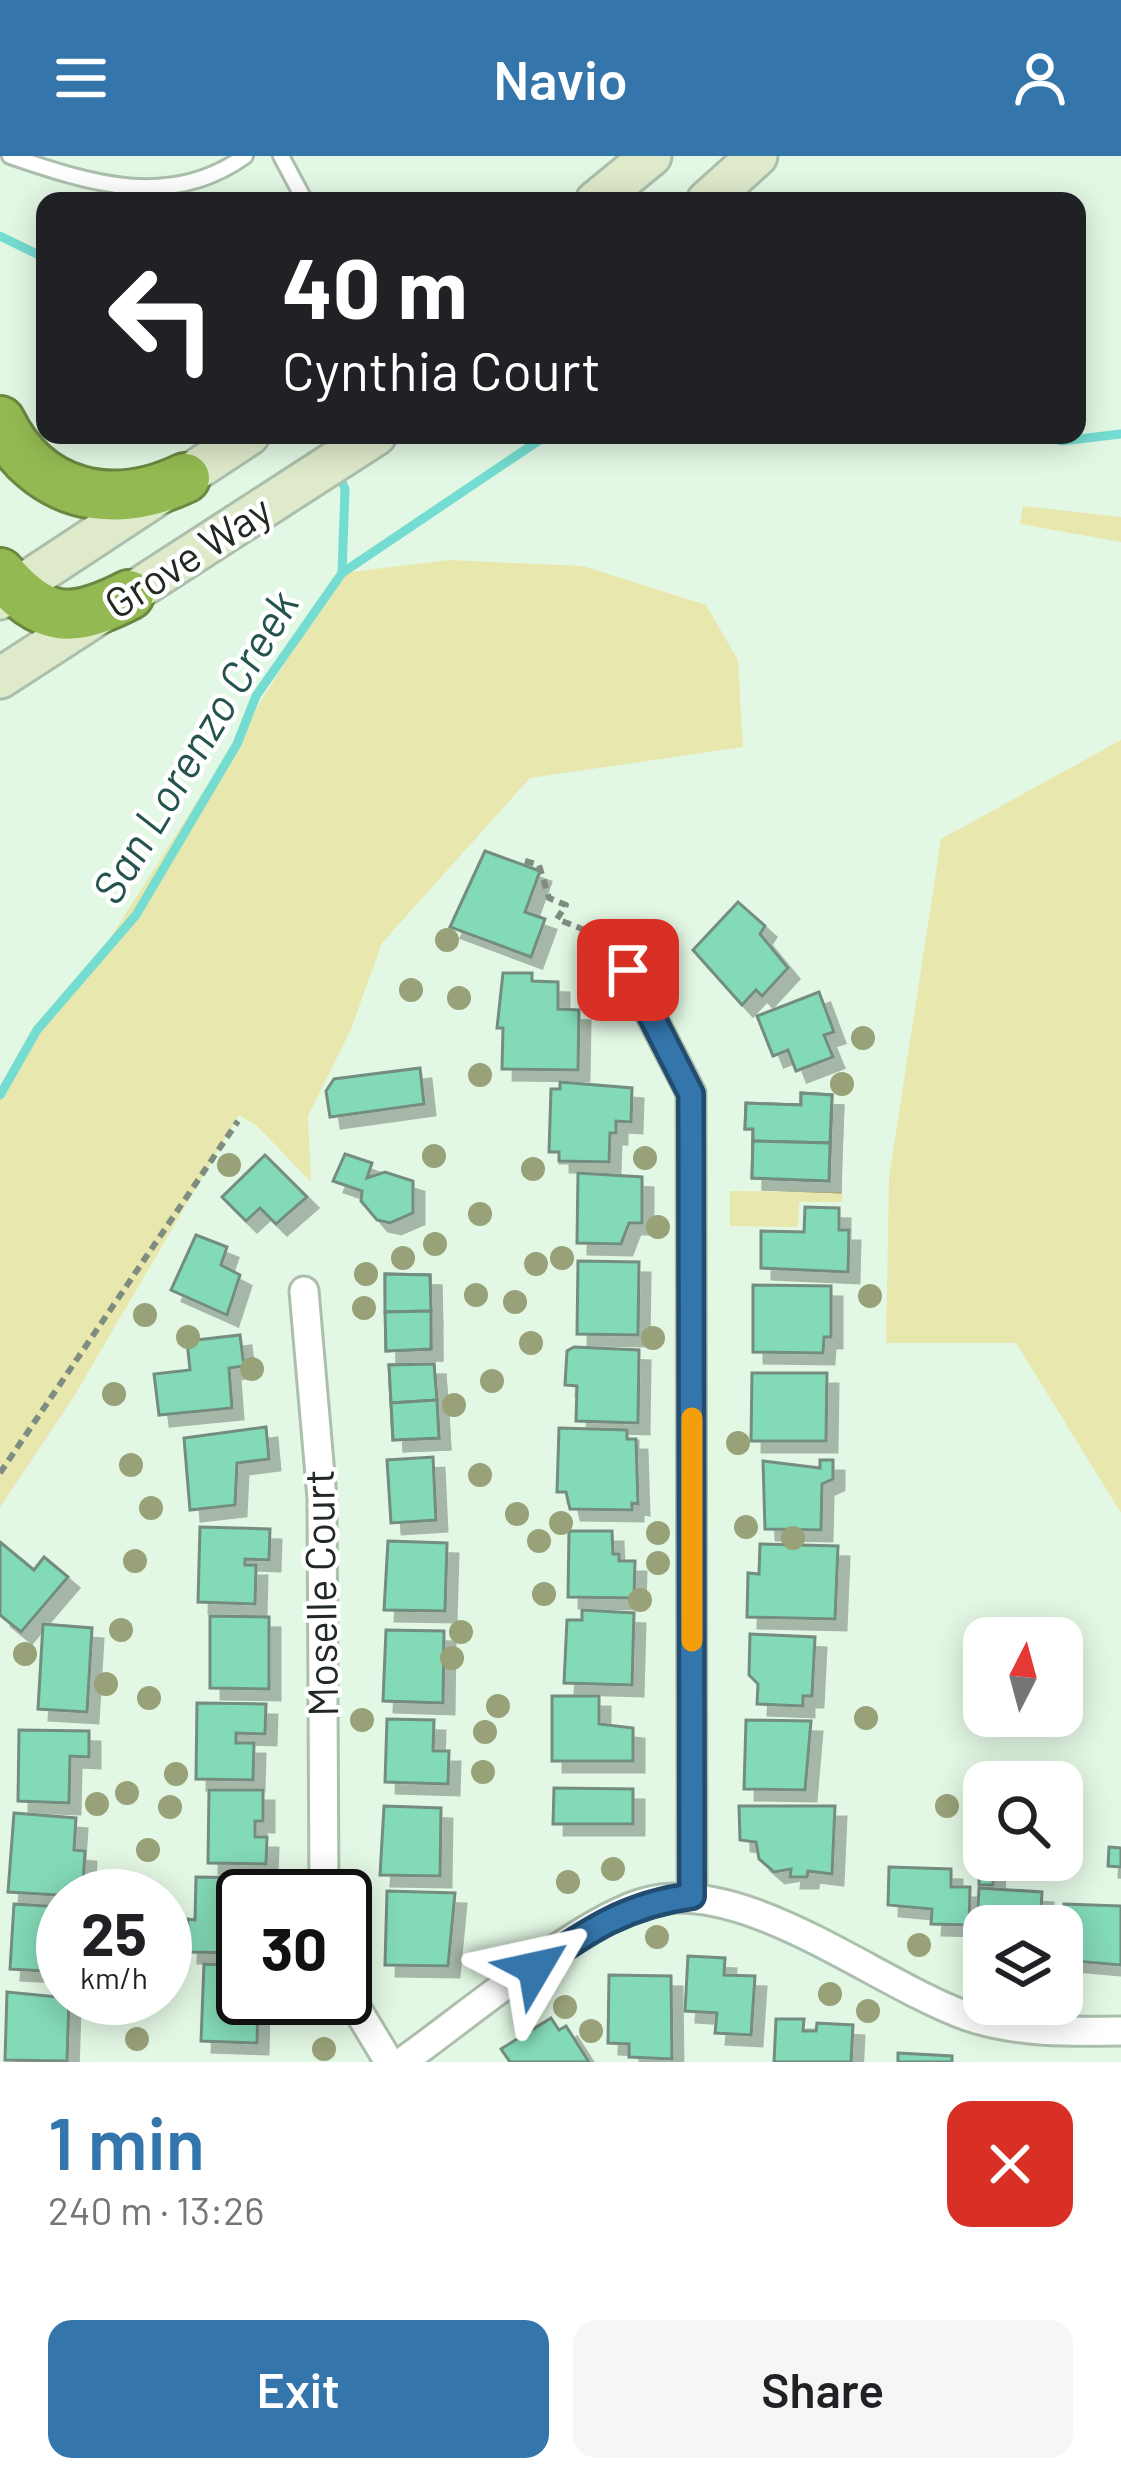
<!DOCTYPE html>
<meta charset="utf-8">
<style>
:root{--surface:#fff;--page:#f6f6f6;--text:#202124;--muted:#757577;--accent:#3476ac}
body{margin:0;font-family:Barlow,sans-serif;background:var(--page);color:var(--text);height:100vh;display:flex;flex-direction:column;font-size:45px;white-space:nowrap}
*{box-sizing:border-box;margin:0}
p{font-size:39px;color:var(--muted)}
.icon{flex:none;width:66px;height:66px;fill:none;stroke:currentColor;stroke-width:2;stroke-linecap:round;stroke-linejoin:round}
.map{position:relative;height:1906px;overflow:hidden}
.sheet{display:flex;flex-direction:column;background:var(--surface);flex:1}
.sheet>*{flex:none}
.top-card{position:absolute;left:36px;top:36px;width:1050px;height:252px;border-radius:24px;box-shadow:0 6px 30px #0003;background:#202124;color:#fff;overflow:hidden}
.needle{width:78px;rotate:6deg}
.fabs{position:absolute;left:963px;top:1461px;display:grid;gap:24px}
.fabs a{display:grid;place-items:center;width:120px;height:120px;border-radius:24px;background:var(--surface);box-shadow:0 6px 30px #0003;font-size:60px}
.speed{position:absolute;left:36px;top:1713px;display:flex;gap:24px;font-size:60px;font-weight:700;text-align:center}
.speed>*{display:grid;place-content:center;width:156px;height:156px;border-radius:50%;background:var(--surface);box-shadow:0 6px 30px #0003;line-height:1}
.speed small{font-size:30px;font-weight:400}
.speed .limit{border:6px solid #111;border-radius:18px;background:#fff;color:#111}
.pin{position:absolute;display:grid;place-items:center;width:102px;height:102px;color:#fff;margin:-51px;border-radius:24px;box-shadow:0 6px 18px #0006}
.me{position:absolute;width:132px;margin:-66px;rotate:54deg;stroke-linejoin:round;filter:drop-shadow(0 0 9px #0008)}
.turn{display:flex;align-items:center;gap:42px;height:252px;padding:0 48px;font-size:54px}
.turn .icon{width:156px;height:156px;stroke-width:2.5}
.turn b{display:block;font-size:84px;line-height:102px}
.round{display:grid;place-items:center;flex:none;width:126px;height:126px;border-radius:24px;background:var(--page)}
.summary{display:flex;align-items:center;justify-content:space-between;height:204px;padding:0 48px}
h1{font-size:72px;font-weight:600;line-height:90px;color:var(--accent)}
.primary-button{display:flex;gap:24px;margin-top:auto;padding:24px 48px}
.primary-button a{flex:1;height:138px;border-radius:24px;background:var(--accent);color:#fff;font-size:48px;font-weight:600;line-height:138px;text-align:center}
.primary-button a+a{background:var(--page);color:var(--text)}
header{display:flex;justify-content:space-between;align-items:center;height:156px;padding:0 48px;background:var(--accent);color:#fff;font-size:54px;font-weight:600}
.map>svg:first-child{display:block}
.green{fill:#e8e7ae}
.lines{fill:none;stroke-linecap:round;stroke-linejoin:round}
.stream{stroke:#74dcd1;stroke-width:9}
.building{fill:#83dab7;stroke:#738d81;stroke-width:3;filter:url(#shadow)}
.lane-casing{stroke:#abbfac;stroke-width:20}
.street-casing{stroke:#abbfac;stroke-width:33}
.secondary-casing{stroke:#abbfac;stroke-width:45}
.highway-casing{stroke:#6b8741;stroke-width:54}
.path{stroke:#7e8d7f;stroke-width:6;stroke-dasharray:9 6;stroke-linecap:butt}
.lane{stroke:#fff;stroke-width:14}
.street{stroke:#fff;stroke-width:27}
.secondary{stroke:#dfeacb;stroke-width:39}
.highway{stroke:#93ba52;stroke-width:48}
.tree{fill:#99a179}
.route-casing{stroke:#224d70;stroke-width:30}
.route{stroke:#3476ac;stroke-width:21}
.slow{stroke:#f59e0b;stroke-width:21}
.labels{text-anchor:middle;stroke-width:9;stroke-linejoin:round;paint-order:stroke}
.street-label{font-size:42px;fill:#212922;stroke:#fff}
.water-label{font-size:45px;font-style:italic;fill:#25534e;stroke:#fff}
</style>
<header><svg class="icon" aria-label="menu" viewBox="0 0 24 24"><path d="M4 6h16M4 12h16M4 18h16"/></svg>Navio<svg class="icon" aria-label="person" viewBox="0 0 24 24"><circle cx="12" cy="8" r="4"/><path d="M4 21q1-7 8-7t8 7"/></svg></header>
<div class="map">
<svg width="1121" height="1906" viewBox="0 0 1121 1906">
<defs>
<filter id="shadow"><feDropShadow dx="11" dy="11" stdDeviation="0" flood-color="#0004"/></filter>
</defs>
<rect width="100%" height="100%" fill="#e3f8e4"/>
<g class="green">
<polygon points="1023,350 1121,361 1121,386 1020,368"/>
<path d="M449,404L583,410L706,449L738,504L743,591L530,622L382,787L351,873L308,960L311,1026L257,970L239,959L73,1242L0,1351V938C21,893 49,861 83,825L342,417Z"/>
<polygon points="1121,584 1121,1357 1016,1187 886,1187 889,1022 941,683"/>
<polygon points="730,1035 842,1036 842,1046 799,1046 798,1071 730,1070"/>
</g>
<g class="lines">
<g class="stream">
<polyline points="0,80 45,102"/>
<polyline points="1040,279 1062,285 1121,278"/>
<polyline points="338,317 345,333 342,417"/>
<polyline points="0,939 37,874 136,759 237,588 256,540 342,417 547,279"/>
</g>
</g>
<g class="building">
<polygon points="485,695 540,715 525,756 545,763 531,801 450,771"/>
<polygon points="738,746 765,770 760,778 788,812 762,840 756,834 742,849 693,794"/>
<polygon points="503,817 532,817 532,825 558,826 558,853 579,854 578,914 502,913 503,872 497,872"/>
<polygon points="819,836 834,876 824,879 833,901 796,915 788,894 773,900 757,860"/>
<polygon points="420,912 424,948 330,961 326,935 334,923"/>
<polygon points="560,926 632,932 631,966 616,965 616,977 610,977 609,1006 559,1005 559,996 549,996 551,933 560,933"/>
<polygon points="801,937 832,939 829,1025 752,1022 753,973 745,973 746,947 801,949"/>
<polygon points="801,937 832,939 830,987 753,985 753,973 745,973 746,947 801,949"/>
<polygon points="753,985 830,987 829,1025 752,1022"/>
<polygon points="345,998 372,1007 367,1022 385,1016 413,1025 413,1057 390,1067 377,1064 361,1045 362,1035 333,1025"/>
<polygon points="265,999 307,1041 276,1068 260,1052 246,1065 222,1041"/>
<polygon points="578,1017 642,1021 642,1067 629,1067 621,1088 577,1087"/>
<polygon points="805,1051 839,1052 839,1074 849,1074 848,1116 761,1112 761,1075 804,1076"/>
<polygon points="196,1079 227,1091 221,1109 240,1119 227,1159 171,1134"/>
<polygon points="578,1105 639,1106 638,1179 577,1178"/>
<polygon points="385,1118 430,1119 431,1193 386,1195"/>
<polygon points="385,1118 430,1119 431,1155 385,1156"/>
<polygon points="753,1129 831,1130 831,1181 824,1181 823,1197 753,1196"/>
<polygon points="431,1155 431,1193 386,1195 385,1156"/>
<polygon points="240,1179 244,1210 229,1212 232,1252 159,1259 154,1218 190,1214 187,1185"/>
<polygon points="574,1191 639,1194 638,1267 576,1265 577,1230 565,1229 567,1195"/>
<polygon points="434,1208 439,1282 393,1284 389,1209"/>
<polygon points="434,1208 437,1244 391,1247 389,1209"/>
<polygon points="752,1217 827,1217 826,1285 751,1285"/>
<polygon points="437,1244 439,1282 393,1284 391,1247"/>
<polygon points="266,1271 269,1303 237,1307 235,1349 190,1354 184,1282"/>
<polygon points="559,1272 627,1274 627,1283 636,1283 638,1348 632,1347 632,1354 570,1353 566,1336 557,1336"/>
<polygon points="433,1301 436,1364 391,1367 387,1304"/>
<polygon points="820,1304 833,1304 833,1323 822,1328 821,1374 765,1373 763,1305 820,1312"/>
<polygon points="200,1371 270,1373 269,1404 245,1403 245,1409 256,1409 255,1448 198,1446"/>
<polygon points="569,1375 612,1375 613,1398 619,1398 619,1405 635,1405 634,1442 568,1441"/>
<polygon points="388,1385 447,1387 445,1455 384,1454"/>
<polygon points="0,1386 34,1414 44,1401 68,1421 21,1476 0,1459"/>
<polygon points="760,1388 838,1390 835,1463 747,1461 748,1417 759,1418"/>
<polygon points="582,1454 634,1457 632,1529 564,1527 567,1464 582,1464"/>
<polygon points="210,1460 269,1461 269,1533 210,1532"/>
<polygon points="43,1468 92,1472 87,1556 38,1553"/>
<polygon points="386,1474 444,1475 443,1547 383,1545"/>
<polygon points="750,1478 815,1481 812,1540 803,1540 803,1550 757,1548 758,1528 749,1519"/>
<polygon points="552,1540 599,1540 599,1568 633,1572 633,1605 552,1605"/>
<polygon points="197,1547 266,1548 265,1578 236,1577 236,1587 254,1587 253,1624 196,1623"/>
<polygon points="387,1563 434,1564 433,1595 449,1595 448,1628 385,1626"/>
<polygon points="746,1564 811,1565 805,1634 744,1633"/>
<polygon points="19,1574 89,1575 89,1601 70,1600 69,1647 18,1645"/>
<polygon points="554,1632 633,1633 633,1668 553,1668"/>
<polygon points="209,1634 263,1634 263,1665 255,1665 255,1681 267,1681 266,1708 208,1707"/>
<polygon points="384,1650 441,1652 440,1720 380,1719"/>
<polygon points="739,1650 835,1650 832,1718 808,1715 807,1721 790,1721 791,1713 774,1716 759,1703 756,1686 740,1684"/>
<polygon points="14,1657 76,1662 74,1694 85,1695 83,1728 75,1728 74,1740 8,1736"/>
<polygon points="1109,1691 1121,1692 1121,1711 1108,1710"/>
<polygon points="979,1710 994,1710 993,1729 979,1729"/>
<polygon points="889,1711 951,1713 951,1731 970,1731 969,1769 931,1768 932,1753 888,1749"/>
<polygon points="196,1721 261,1722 260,1740 243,1740 243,1797 187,1796 188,1763 195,1764"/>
<polygon points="979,1732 1042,1736 1040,1770 984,1770 984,1795 981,1795 982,1788 976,1788"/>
<polygon points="387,1735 455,1737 448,1810 385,1809"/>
<polygon points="14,1748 61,1751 63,1816 10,1813"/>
<polygon points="1064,1748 1121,1750 1121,1809 1063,1804"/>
<polygon points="688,1800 725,1802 724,1819 755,1820 751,1879 715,1877 717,1857 685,1855"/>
<polygon points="204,1808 243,1810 243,1847 258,1847 257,1887 201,1885"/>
<polygon points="609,1819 671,1820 672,1903 629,1901 629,1888 608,1887"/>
<polygon points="7,1836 69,1842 67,1905 5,1904"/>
<polygon points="551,1862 559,1874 566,1870 589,1906 510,1906 501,1893"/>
<polygon points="776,1863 804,1863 803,1875 816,1875 817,1867 853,1869 851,1906 774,1906"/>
<polygon points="898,1897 952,1900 952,1906 898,1906"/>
</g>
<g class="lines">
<defs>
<g id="lane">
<path d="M10,0C89,27 170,54 245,0"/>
<polyline points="281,0 305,45"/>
</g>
<g id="street">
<polyline points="628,815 691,937 692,1740"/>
<polyline points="304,1135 322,1342 324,1740"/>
<polyline points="345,1833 389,1906"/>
<path d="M402,1906C462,1864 581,1763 646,1746C745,1720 875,1827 967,1860C1016,1877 1070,1876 1121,1875"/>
</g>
<g id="secondary">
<polyline points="596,45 651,0"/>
<polyline points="707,45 757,0"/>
<polyline points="0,443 249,279"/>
<polyline points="0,522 376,279"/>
</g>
<g id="highway">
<path d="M0,265C37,340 112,357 185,322"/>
<path d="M0,417C43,467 71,469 129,439"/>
</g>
</defs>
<use href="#lane" class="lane-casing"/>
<use href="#street" class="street-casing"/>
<use href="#secondary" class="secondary-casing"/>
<use href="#highway" class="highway-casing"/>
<g class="path">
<polyline points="525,705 539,709 549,742 566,749 557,763 590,776"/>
<polyline points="0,1317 238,965"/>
</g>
<use href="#lane" class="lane"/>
<use href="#street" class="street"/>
<use href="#secondary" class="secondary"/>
<use href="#highway" class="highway"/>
</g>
<g class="tree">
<circle cx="447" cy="784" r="12"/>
<circle cx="411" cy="834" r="12"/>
<circle cx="459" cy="842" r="12"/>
<circle cx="863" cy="882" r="12"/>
<circle cx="480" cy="919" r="12"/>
<circle cx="842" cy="928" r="12"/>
<circle cx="434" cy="1000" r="12"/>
<circle cx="645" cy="1002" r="12"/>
<circle cx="229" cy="1009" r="12"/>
<circle cx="533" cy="1013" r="12"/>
<circle cx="480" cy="1058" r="12"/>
<circle cx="658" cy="1071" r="12"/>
<circle cx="435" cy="1088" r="12"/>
<circle cx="403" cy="1102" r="12"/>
<circle cx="562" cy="1102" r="12"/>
<circle cx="536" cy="1108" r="12"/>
<circle cx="366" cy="1118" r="12"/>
<circle cx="476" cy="1139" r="12"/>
<circle cx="870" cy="1140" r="12"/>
<circle cx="515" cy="1146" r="12"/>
<circle cx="364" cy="1152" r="12"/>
<circle cx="145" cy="1159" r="12"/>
<circle cx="188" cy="1181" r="12"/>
<circle cx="653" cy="1182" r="12"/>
<circle cx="531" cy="1187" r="12"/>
<circle cx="252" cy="1213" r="12"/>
<circle cx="492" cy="1225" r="12"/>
<circle cx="114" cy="1238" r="12"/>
<circle cx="454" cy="1249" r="12"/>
<circle cx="738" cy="1287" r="12"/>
<circle cx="131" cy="1309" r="12"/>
<circle cx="480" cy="1319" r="12"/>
<circle cx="151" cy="1352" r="12"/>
<circle cx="517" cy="1358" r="12"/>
<circle cx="561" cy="1367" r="12"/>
<circle cx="746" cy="1371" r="12"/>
<circle cx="658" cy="1377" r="12"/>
<circle cx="793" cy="1382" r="12"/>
<circle cx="539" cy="1385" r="12"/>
<circle cx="135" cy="1405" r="12"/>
<circle cx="658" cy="1407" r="12"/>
<circle cx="544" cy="1438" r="12"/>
<circle cx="640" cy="1444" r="12"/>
<circle cx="121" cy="1474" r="12"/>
<circle cx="461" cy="1476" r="12"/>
<circle cx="25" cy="1498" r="12"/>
<circle cx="452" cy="1502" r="12"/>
<circle cx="106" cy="1528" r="12"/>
<circle cx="149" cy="1542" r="12"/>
<circle cx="498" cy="1550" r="12"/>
<circle cx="866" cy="1562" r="12"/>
<circle cx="362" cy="1564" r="12"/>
<circle cx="485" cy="1576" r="12"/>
<circle cx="483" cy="1616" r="12"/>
<circle cx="176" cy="1618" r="12"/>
<circle cx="127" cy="1637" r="12"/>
<circle cx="97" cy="1648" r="12"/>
<circle cx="947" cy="1650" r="12"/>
<circle cx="170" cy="1651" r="12"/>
<circle cx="148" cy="1694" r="12"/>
<circle cx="613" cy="1713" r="12"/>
<circle cx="568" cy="1726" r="12"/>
<circle cx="657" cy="1781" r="12"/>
<circle cx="919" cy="1789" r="12"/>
<circle cx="830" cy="1838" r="12"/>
<circle cx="565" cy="1851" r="12"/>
<circle cx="868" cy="1855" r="12"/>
<circle cx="591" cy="1875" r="12"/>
<circle cx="137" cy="1883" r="12"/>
<circle cx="324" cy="1893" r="12"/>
</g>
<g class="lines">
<defs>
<path id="route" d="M535,1812C587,1775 628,1748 692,1740L691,938L628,814"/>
</defs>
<use href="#route" class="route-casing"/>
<use href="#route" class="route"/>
<polyline class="slow" points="692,1262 692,1485"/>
</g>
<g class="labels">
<g class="street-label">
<text transform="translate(188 401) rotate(-33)" y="15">Grove Way</text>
<text transform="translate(321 1437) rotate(-91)" y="15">Moselle Court</text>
</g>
<g class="water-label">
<text transform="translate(195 591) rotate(-59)" y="16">San Lorenzo Creek</text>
</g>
</g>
</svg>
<div class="fabs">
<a><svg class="needle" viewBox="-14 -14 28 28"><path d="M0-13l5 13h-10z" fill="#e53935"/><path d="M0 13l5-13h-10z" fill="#757577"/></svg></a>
<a><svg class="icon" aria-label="search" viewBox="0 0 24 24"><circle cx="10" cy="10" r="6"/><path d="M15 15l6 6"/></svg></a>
<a><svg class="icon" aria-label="layers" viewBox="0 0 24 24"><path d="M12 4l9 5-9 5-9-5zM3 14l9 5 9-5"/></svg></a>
</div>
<div class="speed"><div>25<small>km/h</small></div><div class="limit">30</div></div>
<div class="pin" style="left:628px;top:814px;background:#d93025"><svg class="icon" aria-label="arrive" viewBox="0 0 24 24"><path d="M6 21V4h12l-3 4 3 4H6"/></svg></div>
<svg class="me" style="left:535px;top:1812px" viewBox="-20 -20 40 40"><path d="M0-17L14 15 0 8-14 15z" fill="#3476ac" stroke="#fff" stroke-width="4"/></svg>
<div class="top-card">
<div class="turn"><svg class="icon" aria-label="left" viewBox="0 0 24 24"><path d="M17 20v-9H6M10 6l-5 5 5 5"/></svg><div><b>40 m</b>Cynthia Court</div></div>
</div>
</div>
<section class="sheet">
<div class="summary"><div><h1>1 min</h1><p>240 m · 13:26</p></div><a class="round" style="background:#d93025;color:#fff"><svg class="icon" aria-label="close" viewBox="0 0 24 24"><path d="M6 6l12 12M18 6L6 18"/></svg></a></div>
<div class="primary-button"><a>Exit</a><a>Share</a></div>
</section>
